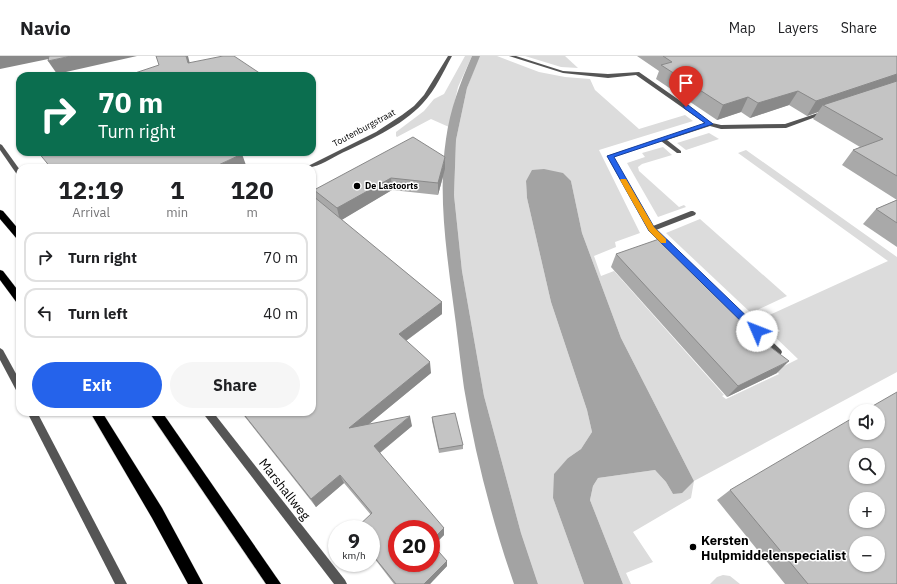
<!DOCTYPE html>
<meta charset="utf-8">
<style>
:root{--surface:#fff;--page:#f6f6f6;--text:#202124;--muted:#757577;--line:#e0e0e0;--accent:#2563eb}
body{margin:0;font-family:"IBM Plex Sans",sans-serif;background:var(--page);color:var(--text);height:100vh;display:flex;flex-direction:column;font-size:15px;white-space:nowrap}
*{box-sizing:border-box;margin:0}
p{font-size:13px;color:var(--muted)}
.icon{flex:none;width:22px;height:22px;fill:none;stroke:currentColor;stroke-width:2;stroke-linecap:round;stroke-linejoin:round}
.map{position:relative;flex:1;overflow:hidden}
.side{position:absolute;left:16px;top:108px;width:300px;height:252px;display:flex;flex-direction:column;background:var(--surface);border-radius:12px;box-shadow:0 1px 3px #0004}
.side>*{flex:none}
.guide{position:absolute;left:16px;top:16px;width:300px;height:84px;border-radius:12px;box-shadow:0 1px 3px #0004;background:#0b6e4f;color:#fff;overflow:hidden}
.tools{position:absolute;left:849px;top:348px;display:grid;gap:8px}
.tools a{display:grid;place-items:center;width:36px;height:36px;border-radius:50%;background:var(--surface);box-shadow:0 1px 3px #0004;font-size:20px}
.speed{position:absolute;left:328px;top:464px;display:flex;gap:8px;font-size:20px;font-weight:700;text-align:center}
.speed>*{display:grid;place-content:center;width:52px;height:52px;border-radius:50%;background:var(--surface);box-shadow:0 1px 3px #0004;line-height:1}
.speed small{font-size:10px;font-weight:400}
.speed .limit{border:6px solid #d22;background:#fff;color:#111}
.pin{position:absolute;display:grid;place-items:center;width:34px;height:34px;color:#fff;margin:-41px -17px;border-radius:50% 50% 50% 0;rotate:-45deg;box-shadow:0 0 4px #0007}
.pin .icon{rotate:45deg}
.me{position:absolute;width:44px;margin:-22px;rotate:314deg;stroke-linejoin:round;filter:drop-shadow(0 0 3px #0008)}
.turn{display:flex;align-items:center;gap:14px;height:84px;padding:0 16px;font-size:18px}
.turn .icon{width:52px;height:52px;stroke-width:2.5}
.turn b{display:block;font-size:28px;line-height:34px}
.eta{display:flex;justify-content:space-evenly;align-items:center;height:68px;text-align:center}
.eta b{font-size:24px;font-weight:700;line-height:28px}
.primary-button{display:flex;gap:8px;margin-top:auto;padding:8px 16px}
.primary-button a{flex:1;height:46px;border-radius:24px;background:var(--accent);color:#fff;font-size:16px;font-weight:700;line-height:46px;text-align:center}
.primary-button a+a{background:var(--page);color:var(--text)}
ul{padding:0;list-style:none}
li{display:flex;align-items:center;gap:12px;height:50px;margin:0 8px 6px;padding:0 8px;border:2px solid var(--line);border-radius:12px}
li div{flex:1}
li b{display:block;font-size:15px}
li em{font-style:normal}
header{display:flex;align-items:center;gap:24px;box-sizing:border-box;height:56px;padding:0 20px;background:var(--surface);border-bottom:1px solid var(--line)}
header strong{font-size:19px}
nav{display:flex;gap:22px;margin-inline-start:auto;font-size:14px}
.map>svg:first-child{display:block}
.green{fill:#dcdcdc}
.water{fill:#a3a3a3}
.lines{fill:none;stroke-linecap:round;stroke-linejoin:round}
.primary-casing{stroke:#dbdbdb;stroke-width:1}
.lane{fill:#555;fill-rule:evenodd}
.street{fill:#555;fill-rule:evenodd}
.primary{fill:#000;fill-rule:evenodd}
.wall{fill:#a9a9a9}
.shaded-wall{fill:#898989}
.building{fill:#c4c4c4;stroke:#898989;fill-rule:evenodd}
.route{fill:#2563eb;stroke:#184099}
.slow{fill:#f59e0b}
.poi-dot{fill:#000;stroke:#fff;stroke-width:1.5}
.labels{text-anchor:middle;stroke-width:3;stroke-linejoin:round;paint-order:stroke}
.far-street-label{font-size:9px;fill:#000;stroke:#fff}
.far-poi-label{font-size:9px;font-weight:bold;fill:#000;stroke:#fff;text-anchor:start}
.near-street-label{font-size:13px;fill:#000;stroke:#fff}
.near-poi-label{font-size:13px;font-weight:bold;fill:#000;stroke:#fff;text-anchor:start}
</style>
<header>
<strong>Navio</strong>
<nav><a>Map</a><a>Layers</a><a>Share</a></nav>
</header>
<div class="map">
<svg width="897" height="528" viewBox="0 0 897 528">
<rect width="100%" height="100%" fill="#fff"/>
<g class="green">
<polygon points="465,0 472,0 458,31 449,71 431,63 397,81 396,80 396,76 424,55 434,43 444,38"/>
<polygon points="479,0 497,0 539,16 565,21 590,23 595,34 639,73 685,59 693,65 599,94 640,177 615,186 616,191 594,200 601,220 614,215 724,339 722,340 726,343 779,318 776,314 798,303 773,279 780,275 765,261 888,205 738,97 746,94 897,201 897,316 694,425 691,442 633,476 653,506 626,517 631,528 623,528 590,444 593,430 598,422 655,414 666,426 673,438 694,425 621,282 582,177 571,125 526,125 527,142 551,246 587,354 592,376 581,393 568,402 553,442 584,528 538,528 521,477 484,340 462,215 454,139 456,84 467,32"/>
<polygon points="525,0 565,0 578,12 561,11"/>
<polygon points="709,77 719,83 686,94 677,87"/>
<polygon points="663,91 672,99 642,108 638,111 639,115 679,151 684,149 686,151 658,161 627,107 645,101 642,97"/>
<polygon points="700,163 787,240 751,257 666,177"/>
<polygon points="723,519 730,520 740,528 710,528 717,521"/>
</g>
<g class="water">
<path d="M472,0H480L467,32L456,84L454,139L462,215L484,340L521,477L538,528H514C492,465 475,398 464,332C460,304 457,274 453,246C446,193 438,136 446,83C450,54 460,27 472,0Z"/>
<polygon points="544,113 563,117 571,125 582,177 621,282 694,425 682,437 673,438 666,426 655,414 598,422 593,430 590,444 623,528 584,528 553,442 554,418 568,402 581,393 592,376 587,354 551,246 527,142 526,125 532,114"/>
</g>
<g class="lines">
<defs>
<g id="primary">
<polygon points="0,154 3,155 20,175 20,184 17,183 0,163"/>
<polygon points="0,214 3,215 20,237 20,248 17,247 0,224"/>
<polygon points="90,356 102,356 162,452 203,528 188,528 152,462"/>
<polygon points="149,356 162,356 281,528 266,528"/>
</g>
</defs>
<use href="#primary" class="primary-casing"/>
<g class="lane">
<polygon points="509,0 516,0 563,15 608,18 639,16 712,67 721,69 785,68 824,55 829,56 786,72 721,73 710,70 667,84 681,95 681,97 677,97 661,85 613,101 653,170 691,155 693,155 696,157 695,159 656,174 671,187 672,189 671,191 665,191 649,175 607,100 706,68 636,19 608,22 563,17"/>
<polygon points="752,268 755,269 781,294 782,296 781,298 778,300 775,298 749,273 748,271 749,269"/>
<polygon points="0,292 3,294 20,325 20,337 17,336 0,304"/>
<polygon points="27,356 37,356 127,528 115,528"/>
</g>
<g class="street">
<path d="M448,0H452C443,16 436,33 423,47C401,71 367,85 338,99C327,105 316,112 304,112L376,76L402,59L414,50L424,39Z"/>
<polygon points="0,88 2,89 20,114 20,121 18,120 0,94"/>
<polygon points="202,356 213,356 345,524 347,528 334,528"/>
</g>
<use href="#primary" class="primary"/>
</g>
<g class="wall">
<polygon points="637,0 897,0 897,144 842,109 853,94 860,91 813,63 818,56 807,60 789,49 750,62 741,56 717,64 656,23 659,15"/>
<polygon points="445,113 438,139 392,134 341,164 442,246 442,258 406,285 431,317 369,368 412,370 380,397 444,479 433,490 447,510 430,528 394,528 371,498 371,459 344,427 316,451 241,356 312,356 316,143 314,134"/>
<polygon points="897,144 897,191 863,168 876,153"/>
<polygon points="616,198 758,281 777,317 727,341 611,211"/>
<polygon points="432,361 463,389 463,393 439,397 432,365"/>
<polygon points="730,434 897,528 785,528 717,444"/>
</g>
<g class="shaded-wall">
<polygon points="0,0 57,0 58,1 0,13"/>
<polygon points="71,0 137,0 57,18 48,5"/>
<polygon points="186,0 188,0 193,20 188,7"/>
<polygon points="897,18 897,29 823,49 818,56 807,60 816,45"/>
<polygon points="798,35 789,49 750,62 758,47"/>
<polygon points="748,41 741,56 717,64 723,49"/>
<polygon points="242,98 247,112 212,112"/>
<polygon points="445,101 445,113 438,139 438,127"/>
<polygon points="391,122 392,134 340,165 337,152"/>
<polygon points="442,246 442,258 400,289 399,278"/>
<polygon points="789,305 777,317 727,341 738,330"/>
<polygon points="430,306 431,317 352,382 349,372"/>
<polygon points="410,360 412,370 377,399 374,390"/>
<polygon points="340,419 344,427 316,451 311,443"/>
<polygon points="444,472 444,479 431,492 431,485"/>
<polygon points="447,505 447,510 430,528 424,528"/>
</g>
<g class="building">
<polygon points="49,0 71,0 48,5"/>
<polygon points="156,0 186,0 188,7 223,0 234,0 264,20 126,20 159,9"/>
<polygon points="663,0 897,0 897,18 816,45 798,35 758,47 748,41 723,49 661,9 672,6"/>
<polygon points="897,25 897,120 853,94 883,83 823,49"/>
<polygon points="413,81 445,101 438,127 391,122 337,152 314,134"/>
<polygon points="38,96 239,96 242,98 212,112 51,112"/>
<polygon points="313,140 442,246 399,278 430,306 349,372 410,360 374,390 444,472 431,485 431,473 397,473 397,507 431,507 431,487 447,505 424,528 396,528 371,497 371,473 355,473 372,457 340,419 311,443 242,356 312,356 312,141"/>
<polygon points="897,144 897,167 876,153"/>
<polygon points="662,182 761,278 756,280 789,305 738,330 616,198"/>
<path d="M897,336V528H808L730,434L856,360V377H878V355H864ZM856,399H878V421H856ZM856,443H878V465H856ZM856,487H878V509H856Z"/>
<polygon points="455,357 463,389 439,393 432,361"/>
</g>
<polygon class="route" points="684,49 688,49 713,68 614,101 654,171 760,273 762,275 757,279 754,278 649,175 607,100 705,67 684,52"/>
<polygon class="slow" points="621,123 626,123 654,171 666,183 666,187 661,187 649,175 620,124"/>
<g class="poi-dot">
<circle cx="357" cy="130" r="4"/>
<circle cx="693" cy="491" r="4"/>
</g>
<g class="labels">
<g class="far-street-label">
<text transform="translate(364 72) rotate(-28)" y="3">Toutenburgstraat</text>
</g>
<g class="far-poi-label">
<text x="365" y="133">De Lastoorts</text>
</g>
<g class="near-street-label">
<text transform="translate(285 433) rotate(52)" y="5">Marshallweg</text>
</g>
<g class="near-poi-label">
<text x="701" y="489">Kersten<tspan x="701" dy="15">Hulpmiddelenspecialist</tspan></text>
</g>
</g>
</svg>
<div class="tools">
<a><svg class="icon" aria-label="sound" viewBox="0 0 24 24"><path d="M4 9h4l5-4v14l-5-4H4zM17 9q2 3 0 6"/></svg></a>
<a><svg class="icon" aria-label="search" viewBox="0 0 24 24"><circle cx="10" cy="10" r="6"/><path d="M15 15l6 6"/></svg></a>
<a>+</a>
<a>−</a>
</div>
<div class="speed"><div>9<small>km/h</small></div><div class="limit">20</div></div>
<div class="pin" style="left:686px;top:51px;background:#d93025"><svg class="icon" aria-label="arrive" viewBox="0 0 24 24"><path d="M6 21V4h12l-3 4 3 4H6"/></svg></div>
<svg class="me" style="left:757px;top:275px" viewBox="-20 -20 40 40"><circle r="19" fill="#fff"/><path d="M0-13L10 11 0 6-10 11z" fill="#2563eb"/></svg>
<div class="guide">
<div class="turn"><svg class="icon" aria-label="right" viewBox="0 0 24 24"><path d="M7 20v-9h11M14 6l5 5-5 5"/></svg><div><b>70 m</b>Turn right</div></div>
</div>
<section class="side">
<div class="eta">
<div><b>12:19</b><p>Arrival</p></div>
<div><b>1</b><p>min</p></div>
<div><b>120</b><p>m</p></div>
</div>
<ul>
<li><svg class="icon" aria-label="right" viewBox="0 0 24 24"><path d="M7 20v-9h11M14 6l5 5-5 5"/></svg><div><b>Turn right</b></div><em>70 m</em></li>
<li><svg class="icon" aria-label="left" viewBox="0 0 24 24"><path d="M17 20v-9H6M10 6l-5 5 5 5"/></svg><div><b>Turn left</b></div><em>40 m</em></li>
</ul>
<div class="primary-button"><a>Exit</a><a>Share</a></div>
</section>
</div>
